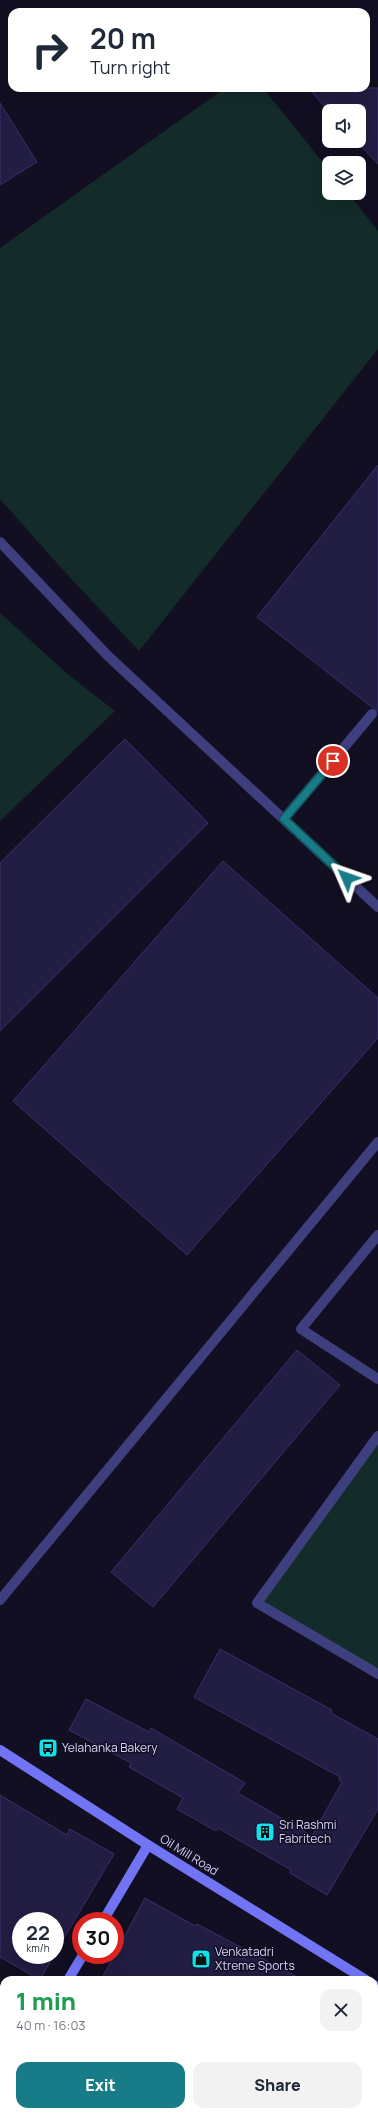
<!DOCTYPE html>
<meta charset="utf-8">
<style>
:root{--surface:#fff;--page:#f2f2f3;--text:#1f2937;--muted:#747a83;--accent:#187c88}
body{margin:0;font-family:Manrope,sans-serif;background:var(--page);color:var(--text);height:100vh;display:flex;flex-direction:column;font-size:15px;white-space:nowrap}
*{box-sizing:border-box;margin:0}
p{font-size:13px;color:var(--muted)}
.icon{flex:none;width:22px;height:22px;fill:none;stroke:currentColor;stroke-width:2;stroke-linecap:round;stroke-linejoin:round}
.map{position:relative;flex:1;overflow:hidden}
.drawer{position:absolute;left:0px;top:1976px;width:378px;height:140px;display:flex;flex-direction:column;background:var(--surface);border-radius:12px 12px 0 0;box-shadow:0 4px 16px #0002}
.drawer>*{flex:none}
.guide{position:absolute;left:8px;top:8px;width:362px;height:84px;border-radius:12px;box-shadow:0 4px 16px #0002;background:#fff;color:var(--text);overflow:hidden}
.buttons{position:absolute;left:322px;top:104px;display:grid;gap:8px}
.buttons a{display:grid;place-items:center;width:44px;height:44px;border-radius:8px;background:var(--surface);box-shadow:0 4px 16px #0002;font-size:20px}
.speed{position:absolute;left:12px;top:1912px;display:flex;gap:8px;font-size:20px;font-weight:700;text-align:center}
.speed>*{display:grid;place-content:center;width:52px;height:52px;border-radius:50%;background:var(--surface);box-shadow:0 4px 16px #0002;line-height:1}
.speed small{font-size:10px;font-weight:400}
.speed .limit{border:6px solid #d22;background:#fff;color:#111}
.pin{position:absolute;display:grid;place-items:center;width:34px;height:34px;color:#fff;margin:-17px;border:2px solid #fff;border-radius:50%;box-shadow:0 1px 4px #0007}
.me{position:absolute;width:44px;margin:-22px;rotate:313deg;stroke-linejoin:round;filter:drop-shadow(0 0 3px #0008)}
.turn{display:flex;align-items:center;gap:14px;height:84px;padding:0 16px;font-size:18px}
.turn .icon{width:52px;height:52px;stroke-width:2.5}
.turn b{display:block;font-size:28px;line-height:34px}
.round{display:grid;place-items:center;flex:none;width:42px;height:42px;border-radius:12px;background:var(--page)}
.summary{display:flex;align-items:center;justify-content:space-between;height:68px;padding:0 16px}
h1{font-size:24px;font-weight:800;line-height:30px;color:#1e9e55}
.cta{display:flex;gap:8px;margin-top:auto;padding:8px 16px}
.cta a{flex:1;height:46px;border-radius:12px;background:var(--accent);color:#fff;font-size:16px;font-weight:800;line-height:46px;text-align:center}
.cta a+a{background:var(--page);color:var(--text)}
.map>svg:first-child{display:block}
.green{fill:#132c29}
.building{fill:#221d42;stroke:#39306c}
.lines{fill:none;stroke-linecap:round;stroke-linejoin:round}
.lane{stroke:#3e3f7e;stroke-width:10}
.street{stroke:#3e3f7e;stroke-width:10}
.secondary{stroke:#7175f5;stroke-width:10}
.route-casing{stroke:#105158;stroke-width:10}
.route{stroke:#187c88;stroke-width:7}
.labels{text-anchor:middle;stroke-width:3;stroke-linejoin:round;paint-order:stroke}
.poi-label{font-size:12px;fill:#d6d4fc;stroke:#120f22;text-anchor:start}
.street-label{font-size:12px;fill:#d6d4fc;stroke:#120f22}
</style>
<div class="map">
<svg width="378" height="2116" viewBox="0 0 378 2116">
<rect width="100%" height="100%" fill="#120f22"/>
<g class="green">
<polygon points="225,88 263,88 329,170 329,193 348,193 378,231 378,349 139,651 63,570 0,499 0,248"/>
<polygon points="0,613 70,676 115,711 0,821"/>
<polygon points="378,1436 378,1674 257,1603"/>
</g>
<g class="building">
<polygon points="308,88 378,88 378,164 356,141 359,141 359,111 329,111"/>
<polygon points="0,103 37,162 0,185"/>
<polygon points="378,465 378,712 257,617"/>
<polygon points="125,739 208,823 0,1031 0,863"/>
<polygon points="223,861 378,998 378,1038 187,1255 13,1101"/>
<polygon points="297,1350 340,1385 153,1607 111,1572"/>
<polygon points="220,1649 332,1710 331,1713 378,1739 378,1809 327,1895 290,1873 291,1870 218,1828 216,1831 177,1809 183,1798 129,1767 131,1763 69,1730 86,1699 149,1732 151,1728 245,1783 238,1793 312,1836 342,1782 339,1780 340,1777 194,1697"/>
<polygon points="0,1795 67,1835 70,1829 114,1854 55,1953 55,1921 21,1921 21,1955 54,1955 40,1980 0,1957"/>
<polygon points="145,1898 195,1926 197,1924 303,1980 101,1980"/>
</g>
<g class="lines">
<polyline class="lane" points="284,819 372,714"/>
<g class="street">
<polyline points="0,542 107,655 378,907"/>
<polyline points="378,1235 301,1329 378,1379"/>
<polyline points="378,1436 257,1603 378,1674"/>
<polyline points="0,1600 378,1142"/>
<polyline points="0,1989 4,1991"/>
<polyline points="253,2112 259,2116"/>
<polyline points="200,2116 202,2112"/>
</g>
<g class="secondary">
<polyline points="0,1750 148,1845 366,1980"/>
<polyline points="103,1921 148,1845"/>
<polyline points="68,1980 83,1955"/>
<polyline points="374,1985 378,1988"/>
<polyline points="0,2093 4,2087"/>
</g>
</g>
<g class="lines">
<defs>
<polyline id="route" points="333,761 284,819 347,878"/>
</defs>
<use href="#route" class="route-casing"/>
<use href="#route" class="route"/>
</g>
<defs>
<symbol id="bus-square" viewBox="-11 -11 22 22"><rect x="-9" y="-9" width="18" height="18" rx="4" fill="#10e1eb" stroke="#120f22"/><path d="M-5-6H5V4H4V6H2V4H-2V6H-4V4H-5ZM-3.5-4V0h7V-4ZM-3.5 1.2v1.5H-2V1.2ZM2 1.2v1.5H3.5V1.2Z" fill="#111"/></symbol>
<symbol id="building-square" viewBox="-11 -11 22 22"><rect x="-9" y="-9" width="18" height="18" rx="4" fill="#10e1eb" stroke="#120f22"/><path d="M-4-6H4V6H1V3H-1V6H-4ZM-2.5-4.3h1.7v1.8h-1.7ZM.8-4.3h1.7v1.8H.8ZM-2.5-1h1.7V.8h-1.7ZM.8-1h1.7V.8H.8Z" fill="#111"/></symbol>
<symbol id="shop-square" viewBox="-11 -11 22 22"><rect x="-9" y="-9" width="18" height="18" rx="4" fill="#10e1eb" stroke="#120f22"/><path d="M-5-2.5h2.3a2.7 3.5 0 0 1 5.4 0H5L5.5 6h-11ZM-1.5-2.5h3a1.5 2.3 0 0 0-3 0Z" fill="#111"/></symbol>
</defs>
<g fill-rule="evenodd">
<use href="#bus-square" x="37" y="1737" width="22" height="22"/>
<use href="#building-square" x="254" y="1821" width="22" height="22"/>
<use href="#shop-square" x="190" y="1948" width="22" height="22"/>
</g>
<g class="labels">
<g class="poi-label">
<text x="62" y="1752">Yelahanka Bakery</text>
<text x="279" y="1829">Sri Rashmi<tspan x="279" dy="14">Fabritech</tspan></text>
<text x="215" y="1956">Venkatadri<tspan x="215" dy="14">Xtreme Sports</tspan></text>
</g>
<g class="street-label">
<text transform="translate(189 1855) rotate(32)" y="4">Oil Mill Road</text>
</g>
</g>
</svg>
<div class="buttons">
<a><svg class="icon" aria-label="sound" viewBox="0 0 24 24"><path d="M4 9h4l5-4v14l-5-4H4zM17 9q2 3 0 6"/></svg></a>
<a><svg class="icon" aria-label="layers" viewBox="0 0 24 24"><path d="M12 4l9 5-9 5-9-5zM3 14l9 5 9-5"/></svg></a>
</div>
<div class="speed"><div>22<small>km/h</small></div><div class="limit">30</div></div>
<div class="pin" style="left:333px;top:761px;background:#d93025"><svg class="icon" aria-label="arrive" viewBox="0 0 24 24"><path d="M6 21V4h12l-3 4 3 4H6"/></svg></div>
<svg class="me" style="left:347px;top:878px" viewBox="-20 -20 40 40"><path d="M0-17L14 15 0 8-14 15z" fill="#187c88" stroke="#fff" stroke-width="4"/></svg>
<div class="guide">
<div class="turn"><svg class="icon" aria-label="right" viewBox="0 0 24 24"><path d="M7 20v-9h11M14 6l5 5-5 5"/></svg><div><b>20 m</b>Turn right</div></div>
</div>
<section class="drawer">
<div class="summary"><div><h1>1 min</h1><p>40 m · 16:03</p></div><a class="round"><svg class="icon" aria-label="close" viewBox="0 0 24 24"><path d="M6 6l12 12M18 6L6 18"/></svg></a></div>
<div class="cta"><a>Exit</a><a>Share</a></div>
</section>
</div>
